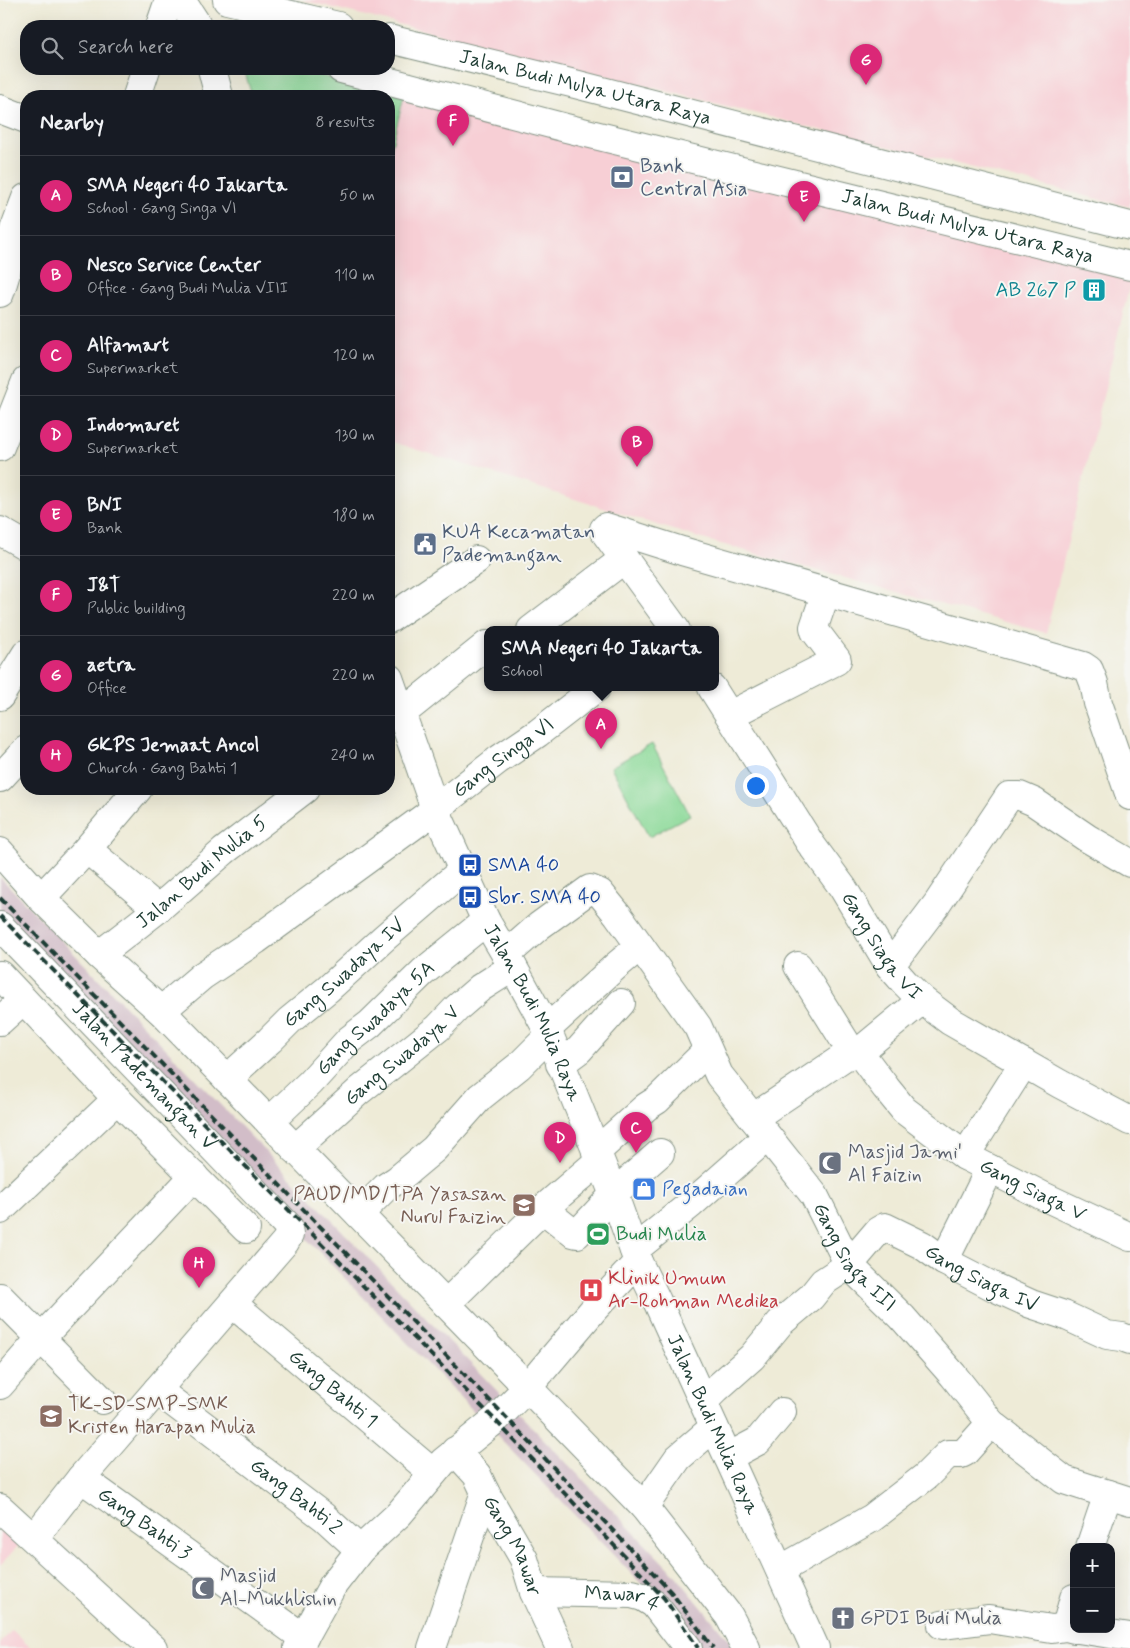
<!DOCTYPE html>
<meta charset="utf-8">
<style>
body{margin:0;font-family:Mynerve,sans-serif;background:#20242c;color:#f1f3f6}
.controls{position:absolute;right:15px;bottom:15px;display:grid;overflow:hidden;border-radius:10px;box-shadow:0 5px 20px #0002}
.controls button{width:45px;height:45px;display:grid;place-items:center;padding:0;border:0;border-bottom:1px solid #363941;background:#171b24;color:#f1f3f6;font:25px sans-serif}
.you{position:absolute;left:755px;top:785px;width:18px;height:18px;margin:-12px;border:4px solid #fff;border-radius:50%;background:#1a73e8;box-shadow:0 0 0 8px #1a73e833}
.badge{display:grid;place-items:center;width:32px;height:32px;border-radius:50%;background:#db2777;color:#fff;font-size:16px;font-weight:700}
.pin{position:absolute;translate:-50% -41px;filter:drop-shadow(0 1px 2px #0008)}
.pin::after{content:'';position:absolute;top:26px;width:18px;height:15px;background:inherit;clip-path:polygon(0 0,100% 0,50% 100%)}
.popup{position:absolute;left:484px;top:626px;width:235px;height:65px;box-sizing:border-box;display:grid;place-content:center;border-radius:10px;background:#171b24;filter:drop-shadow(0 1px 4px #0005);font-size:16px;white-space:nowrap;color:#9ea1a6}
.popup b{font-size:19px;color:#f1f3f6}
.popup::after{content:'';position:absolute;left:50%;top:100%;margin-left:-10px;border:10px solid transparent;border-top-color:#171b24}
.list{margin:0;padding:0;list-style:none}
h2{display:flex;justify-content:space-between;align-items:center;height:65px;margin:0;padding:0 20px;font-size:21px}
h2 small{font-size:16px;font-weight:400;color:#9ea1a6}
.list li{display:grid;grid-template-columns:32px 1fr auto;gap:15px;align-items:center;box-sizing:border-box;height:80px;padding:0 20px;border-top:1px solid #363941}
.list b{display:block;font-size:19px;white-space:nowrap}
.list p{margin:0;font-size:16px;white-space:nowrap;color:#9ea1a6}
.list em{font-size:16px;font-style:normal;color:#9ea1a6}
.icon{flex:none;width:28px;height:28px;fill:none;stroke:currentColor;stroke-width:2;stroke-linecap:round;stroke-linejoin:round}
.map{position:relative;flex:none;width:1130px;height:1648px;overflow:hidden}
.search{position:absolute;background:#171b24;box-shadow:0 5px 20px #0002;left:20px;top:20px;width:375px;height:55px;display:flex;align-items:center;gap:12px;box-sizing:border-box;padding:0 18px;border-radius:20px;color:#9ea1a6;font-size:19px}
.panel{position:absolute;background:#171b24;box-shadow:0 5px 20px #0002;left:20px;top:90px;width:375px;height:705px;border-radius:20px}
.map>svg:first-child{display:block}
</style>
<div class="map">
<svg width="1130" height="1648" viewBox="0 0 1130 1648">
<rect width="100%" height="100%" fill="#f6f6f2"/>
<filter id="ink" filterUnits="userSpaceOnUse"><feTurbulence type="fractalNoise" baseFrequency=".02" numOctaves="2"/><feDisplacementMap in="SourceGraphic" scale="10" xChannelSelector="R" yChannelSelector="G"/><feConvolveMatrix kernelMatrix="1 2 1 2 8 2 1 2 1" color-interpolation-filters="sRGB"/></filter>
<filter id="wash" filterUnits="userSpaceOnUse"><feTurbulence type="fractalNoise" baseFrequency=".0096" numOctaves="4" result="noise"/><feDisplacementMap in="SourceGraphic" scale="20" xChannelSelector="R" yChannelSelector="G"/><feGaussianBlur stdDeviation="1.12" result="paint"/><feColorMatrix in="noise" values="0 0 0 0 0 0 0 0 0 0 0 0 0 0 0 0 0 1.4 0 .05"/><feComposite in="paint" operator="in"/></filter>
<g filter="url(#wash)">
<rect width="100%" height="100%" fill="#eeebd7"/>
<path fill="#f7cfd5" d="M302 0H1130V207Z
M404 96 1130 272V284L1046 633 699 538 389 441V157Z
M0 1529 19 1545 0 1565Z
M12 1630 31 1648H0V1644Z"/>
<path fill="#d2bdc8" d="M0 877 677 1577 735 1648H692L656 1599 0 923Z"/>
<path fill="#8bd998" stroke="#558b66" d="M244 69H293L404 96 389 157V96H252Z
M652 744 690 815 649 837 611 767Z"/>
</g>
<g filter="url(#ink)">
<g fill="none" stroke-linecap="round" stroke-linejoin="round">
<g stroke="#869486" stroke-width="30">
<g id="minor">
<path d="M181 0 198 26"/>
<path d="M227 0 338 26"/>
<path d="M160 26 169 0"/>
<path id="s1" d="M389 39 571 83 1130 226"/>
<path d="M212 69 219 96"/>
<path id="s2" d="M341 69 566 128 1130 266"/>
<path d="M137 96 146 69"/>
<path d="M0 109 26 119"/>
<path d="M0 293 6 273 14 230 26 198"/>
<path d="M0 447 26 381"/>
<path d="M0 531 26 546"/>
<path d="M389 619 476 560"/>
<path d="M531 630 624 559"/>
<path d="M676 630 604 531V529L606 527 682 551 1083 666 1089 670 1094 683 1098 703 1130 796"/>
<path id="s3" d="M389 678 435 809 486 921 513 967 547 1029 614 1195 638 1262 657 1301 815 1648"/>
<path id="s4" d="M712 688 810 843 843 888 890 966 905 983 922 1000 950 1021 1060 1084 1130 1121"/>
<path d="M0 696 26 654"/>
<path d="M401 714 487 645"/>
<path d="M730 715 836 661 837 660 815 631 814 627 826 592"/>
<path d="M0 778 26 750"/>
<path d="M87 849 158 909"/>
<path d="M0 852 41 898 99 955 161 1011 644 1507 729 1616 746 1648"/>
<path d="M41 898 87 849 138 789"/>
<path id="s5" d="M0 926 288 1226 289 1235 285 1242 81 1478 34 1538"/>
<path id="s6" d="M99 955 158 909 224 851 305 789"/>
<path id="s7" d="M506 955 539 926 590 889 600 893 618 915 698 1027 719 1075 814 1195 849 1265 902 1317 953 1375 991 1423 1064 1480 1130 1501"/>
<path d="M798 966 853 1054"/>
<path d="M890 966 937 904 1009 796H1020L1034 802 1087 838 1130 863"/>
<path d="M0 975 117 1099 246 1229"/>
<path id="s8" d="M161 1011 202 976 256 940 425 817 498 760 538 733 596 688"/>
<path d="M0 1021 23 1000"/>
<path d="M547 1029 616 966 640 946"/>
<path id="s9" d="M859 1052 886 1088 904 1110 965 1156 1043 1196 1130 1237"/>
<path d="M560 1064 579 1050 621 1003"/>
<path id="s10" d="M227 1079 270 1040 290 1020 328 989 384 938 463 870"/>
<path d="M753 1118 844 1057 859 1052 922 1000"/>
<path id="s11" d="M269 1122 310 1083 349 1040 370 1024 423 972 486 921"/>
<path id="s12" d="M295 1149 359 1091 438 1028 458 1007 480 988 513 967"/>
<path d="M596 1152 646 1107 657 1100 707 1051"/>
<path d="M965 1156 1024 1063"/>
<path d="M543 1209 573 1233 577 1234 621 1187 660 1153"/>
<path d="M0 1210 117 1099"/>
<path d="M359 1214 386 1187 397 1180 434 1149 480 1097 519 1066 549 1036"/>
<path d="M634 1250 691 1204 767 1137"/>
<path d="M944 1261 990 1169"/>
<path d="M0 1297 102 1400"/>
<path id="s13" d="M233 1304 433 1473"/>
<path d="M446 1304 543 1209 599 1161"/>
<path d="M0 1385 41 1338 194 1176"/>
<path id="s14" d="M157 1390 324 1517 360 1550"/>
<path id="s15" d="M703 1402 716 1389 752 1357 780 1323 811 1297 823 1282 849 1265 878 1231 885 1227 922 1245 944 1261 996 1288 1031 1304 1064 1315 1107 1335 1122 1337 1130 1340"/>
<path id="s16" d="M455 1451 477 1475 485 1492 524 1559 534 1592 560 1648"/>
<path d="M728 1457 758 1441 782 1412"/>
<path id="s17" d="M81 1478 304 1638"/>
<path d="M644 1507 678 1458 714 1427"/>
<path d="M0 1508 153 1648"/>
<path d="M1090 1547 1108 1494"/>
<path d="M780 1570 872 1518 926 1476 948 1454H961L965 1452 991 1423"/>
<path id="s18" d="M534 1592 632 1594 643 1597 654 1604 688 1648"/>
<path d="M942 1625 989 1619 1052 1629 1066 1627 1074 1629"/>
<path d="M1066 1627 1074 1598"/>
<path d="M1078 1629 1130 1637"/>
<path d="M298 1648 333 1585 360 1550 399 1514 443 1462 495 1420 528 1387 594 1309 638 1262"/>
<path d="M432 1648 485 1492"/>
</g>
</g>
<use href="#minor" stroke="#fff" stroke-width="28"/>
<path stroke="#1f3d34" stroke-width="4" stroke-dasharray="8 4" stroke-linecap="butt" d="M0 898 502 1413 671 1592 713 1648
M0 916 495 1420 664 1598 698 1648"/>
</g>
</g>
<defs>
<g id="bank-square" transform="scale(1.25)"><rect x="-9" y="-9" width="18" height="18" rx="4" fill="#5c6f8a" stroke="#f6f6f2"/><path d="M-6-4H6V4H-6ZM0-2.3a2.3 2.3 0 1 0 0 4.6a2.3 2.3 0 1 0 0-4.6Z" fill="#fff"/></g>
<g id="building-square" transform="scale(1.25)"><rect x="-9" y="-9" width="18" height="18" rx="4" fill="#0f9aa8" stroke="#f6f6f2"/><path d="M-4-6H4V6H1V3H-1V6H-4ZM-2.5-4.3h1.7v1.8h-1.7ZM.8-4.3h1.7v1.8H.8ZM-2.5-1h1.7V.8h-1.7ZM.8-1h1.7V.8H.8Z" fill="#fff"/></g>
<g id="civic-square" transform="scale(1.25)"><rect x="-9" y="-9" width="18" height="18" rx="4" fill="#5c6f8a" stroke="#f6f6f2"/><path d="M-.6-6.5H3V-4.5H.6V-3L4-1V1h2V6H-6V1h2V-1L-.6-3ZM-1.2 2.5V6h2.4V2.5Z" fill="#fff"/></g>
<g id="bus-square" transform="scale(1.25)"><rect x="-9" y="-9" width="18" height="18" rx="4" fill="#1a4fb4" stroke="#f6f6f2"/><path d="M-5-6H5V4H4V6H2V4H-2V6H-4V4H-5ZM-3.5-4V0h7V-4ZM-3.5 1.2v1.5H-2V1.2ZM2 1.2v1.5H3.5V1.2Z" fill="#fff"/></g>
<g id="mosque-square" transform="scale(1.25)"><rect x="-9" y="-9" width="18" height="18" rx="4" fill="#6b7280" stroke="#f6f6f2"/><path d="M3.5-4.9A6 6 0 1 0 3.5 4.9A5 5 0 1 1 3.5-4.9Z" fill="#fff"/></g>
<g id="shop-square" transform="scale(1.25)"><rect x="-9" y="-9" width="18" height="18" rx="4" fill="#3f7fe0" stroke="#f6f6f2"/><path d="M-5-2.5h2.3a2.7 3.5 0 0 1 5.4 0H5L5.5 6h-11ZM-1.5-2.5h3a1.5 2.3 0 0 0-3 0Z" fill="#fff"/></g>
<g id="school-square" transform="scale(1.25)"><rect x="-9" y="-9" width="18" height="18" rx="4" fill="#8d6e63" stroke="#f6f6f2"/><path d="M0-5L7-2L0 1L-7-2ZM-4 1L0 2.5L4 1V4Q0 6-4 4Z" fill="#fff"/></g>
<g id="stadium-square" transform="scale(1.25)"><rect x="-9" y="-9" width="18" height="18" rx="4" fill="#2e9e5b" stroke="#f6f6f2"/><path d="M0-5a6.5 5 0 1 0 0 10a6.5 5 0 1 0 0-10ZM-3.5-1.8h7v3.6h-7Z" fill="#fff"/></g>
<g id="hospital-square" transform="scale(1.25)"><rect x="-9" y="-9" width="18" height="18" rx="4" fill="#e0444e" stroke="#f6f6f2"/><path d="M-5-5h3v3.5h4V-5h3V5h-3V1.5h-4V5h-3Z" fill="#fff"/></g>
<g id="church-square" transform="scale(1.25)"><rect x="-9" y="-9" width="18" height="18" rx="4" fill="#6b7280" stroke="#f6f6f2"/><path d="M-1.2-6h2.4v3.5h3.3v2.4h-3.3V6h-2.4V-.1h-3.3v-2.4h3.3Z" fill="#fff"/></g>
</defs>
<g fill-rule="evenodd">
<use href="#bank-square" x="622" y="177"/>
<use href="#building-square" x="1094" y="290"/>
<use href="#civic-square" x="425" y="544"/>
<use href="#bus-square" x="470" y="865"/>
<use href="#bus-square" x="470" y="897"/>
<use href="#mosque-square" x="830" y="1163"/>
<use href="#shop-square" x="644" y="1189"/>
<use href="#school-square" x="524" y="1205"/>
<use href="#stadium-square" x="598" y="1234"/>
<use href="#hospital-square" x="591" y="1290"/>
<use href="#school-square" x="51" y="1416"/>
<use href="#mosque-square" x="203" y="1588"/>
<use href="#church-square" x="843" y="1618"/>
</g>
<g text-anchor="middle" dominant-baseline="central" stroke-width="4" stroke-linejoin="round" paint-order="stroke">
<g font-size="20" fill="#1f3d34" stroke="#f6f6f2">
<text stroke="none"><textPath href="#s1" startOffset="202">Jalan Budi Mulya Utara Raya</textPath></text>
<text stroke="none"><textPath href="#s2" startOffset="646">Jalan Budi Mulya Utara Raya</textPath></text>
<text stroke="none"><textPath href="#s8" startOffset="426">Gang Singa VI</textPath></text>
<text stroke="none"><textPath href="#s6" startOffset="132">Jalan Budi Mulia 5</textPath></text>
<text stroke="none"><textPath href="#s4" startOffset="309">Gang Siaga VI</textPath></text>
<text stroke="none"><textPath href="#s10" startOffset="158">Gang Swadaya IV</textPath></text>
<text stroke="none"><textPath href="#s3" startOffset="365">Jalan Budi Mulia Raya</textPath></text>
<text stroke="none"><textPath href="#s11" startOffset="149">Gang Swadaya 5A</textPath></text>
<text stroke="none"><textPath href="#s12" startOffset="142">Gang Swadaya V</textPath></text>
<text stroke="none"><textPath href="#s5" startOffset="208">Jalan Pademangan V</textPath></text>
<text stroke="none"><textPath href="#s9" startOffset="226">Gang Siaga V</textPath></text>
<text stroke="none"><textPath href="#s7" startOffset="564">Gang Siaga III</textPath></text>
<text stroke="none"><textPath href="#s15" startOffset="364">Gang Siaga IV</textPath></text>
<text stroke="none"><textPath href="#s13" startOffset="131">Gang Bahti 1</textPath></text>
<text stroke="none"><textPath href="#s3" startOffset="815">Jalan Budi Mulia Raya</textPath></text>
<text stroke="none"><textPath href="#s14" startOffset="175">Gang Bahti 2</textPath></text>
<text stroke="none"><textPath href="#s17" startOffset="78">Gang Bahti 3</textPath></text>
<text stroke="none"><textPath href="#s16" startOffset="112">Gang Mawar</textPath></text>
<text stroke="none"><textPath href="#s18" startOffset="89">Mawar 4</textPath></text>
</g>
<g font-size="20" fill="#4e5e75" stroke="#f6f6f2" text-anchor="start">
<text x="640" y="166">Bank<tspan x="640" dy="23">Central Asia</tspan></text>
<text x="442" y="532">KUA Kecamatan<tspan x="442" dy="23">Pademangan</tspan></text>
</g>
<g font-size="20" fill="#0d838f" stroke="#f6f6f2" text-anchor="end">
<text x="1076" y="290">AB 267 P</text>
</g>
<g font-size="20" fill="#164399" stroke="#f6f6f2" text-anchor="start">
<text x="488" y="865">SMA 40</text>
<text x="488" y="897">Sbr. SMA 40</text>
</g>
<g font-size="20" fill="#5b616d" stroke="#f6f6f2" text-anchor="start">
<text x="848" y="1152">Masjid Jami'<tspan x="848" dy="23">Al Faizin</tspan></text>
<text x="220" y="1576">Masjid<tspan x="220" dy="23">Al-Mukhlishin</tspan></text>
<text x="860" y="1618">GPDI Budi Mulia</text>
</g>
<g font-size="20" fill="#366cbe" stroke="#f6f6f2" text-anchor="start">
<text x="662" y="1189">Pegadaian</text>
</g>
<g font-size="20" fill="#785e54" stroke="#f6f6f2" text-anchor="end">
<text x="506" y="1194">PAUD/MD/TPA Yasasan<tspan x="506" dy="23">Nurul Faizin</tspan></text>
<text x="68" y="1404" text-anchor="start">TK-SD-SMP-SMK<tspan x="68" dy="23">Kristen Harapan Mulia</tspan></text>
</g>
<g font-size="20" fill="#27864d" stroke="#f6f6f2" text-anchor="start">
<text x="616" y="1234">Budi Mulia</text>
</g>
<g font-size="20" fill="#be3a42" stroke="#f6f6f2" text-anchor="start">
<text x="608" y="1278">Klinik Umum<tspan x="608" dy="23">Ar-Rohman Medika</tspan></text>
</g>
</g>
</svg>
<div class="controls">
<button>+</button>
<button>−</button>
</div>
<div class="you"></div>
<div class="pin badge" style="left:601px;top:749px">A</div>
<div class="popup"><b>SMA Negeri 40 Jakarta</b>School</div>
<div class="pin badge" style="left:637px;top:467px">B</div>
<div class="pin badge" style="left:636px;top:1153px">C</div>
<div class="pin badge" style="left:560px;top:1163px">D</div>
<div class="pin badge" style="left:804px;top:222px">E</div>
<div class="pin badge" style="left:453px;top:146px">F</div>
<div class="pin badge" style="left:866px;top:85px">G</div>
<div class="pin badge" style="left:199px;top:1288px">H</div>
<div class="search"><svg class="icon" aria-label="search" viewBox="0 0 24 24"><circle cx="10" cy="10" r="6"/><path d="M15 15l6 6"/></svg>Search here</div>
<section class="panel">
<h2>Nearby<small>8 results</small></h2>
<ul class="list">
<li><span class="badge">A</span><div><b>SMA Negeri 40 Jakarta</b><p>School · Gang Singa VI</p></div><em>50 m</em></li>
<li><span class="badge">B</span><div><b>Nesco Service Center</b><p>Office · Gang Budi Mulia VIII</p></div><em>110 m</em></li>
<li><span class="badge">C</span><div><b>Alfamart</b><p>Supermarket</p></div><em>120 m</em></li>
<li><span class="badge">D</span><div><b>Indomaret</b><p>Supermarket</p></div><em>130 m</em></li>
<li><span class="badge">E</span><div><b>BNI</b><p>Bank</p></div><em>180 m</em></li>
<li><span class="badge">F</span><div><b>J&amp;T</b><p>Public building</p></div><em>220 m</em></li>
<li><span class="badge">G</span><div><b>aetra</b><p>Office</p></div><em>220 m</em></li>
<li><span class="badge">H</span><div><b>GKPS Jemaat Ancol</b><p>Church · Gang Bahti 1</p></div><em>240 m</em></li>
</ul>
</section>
</div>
